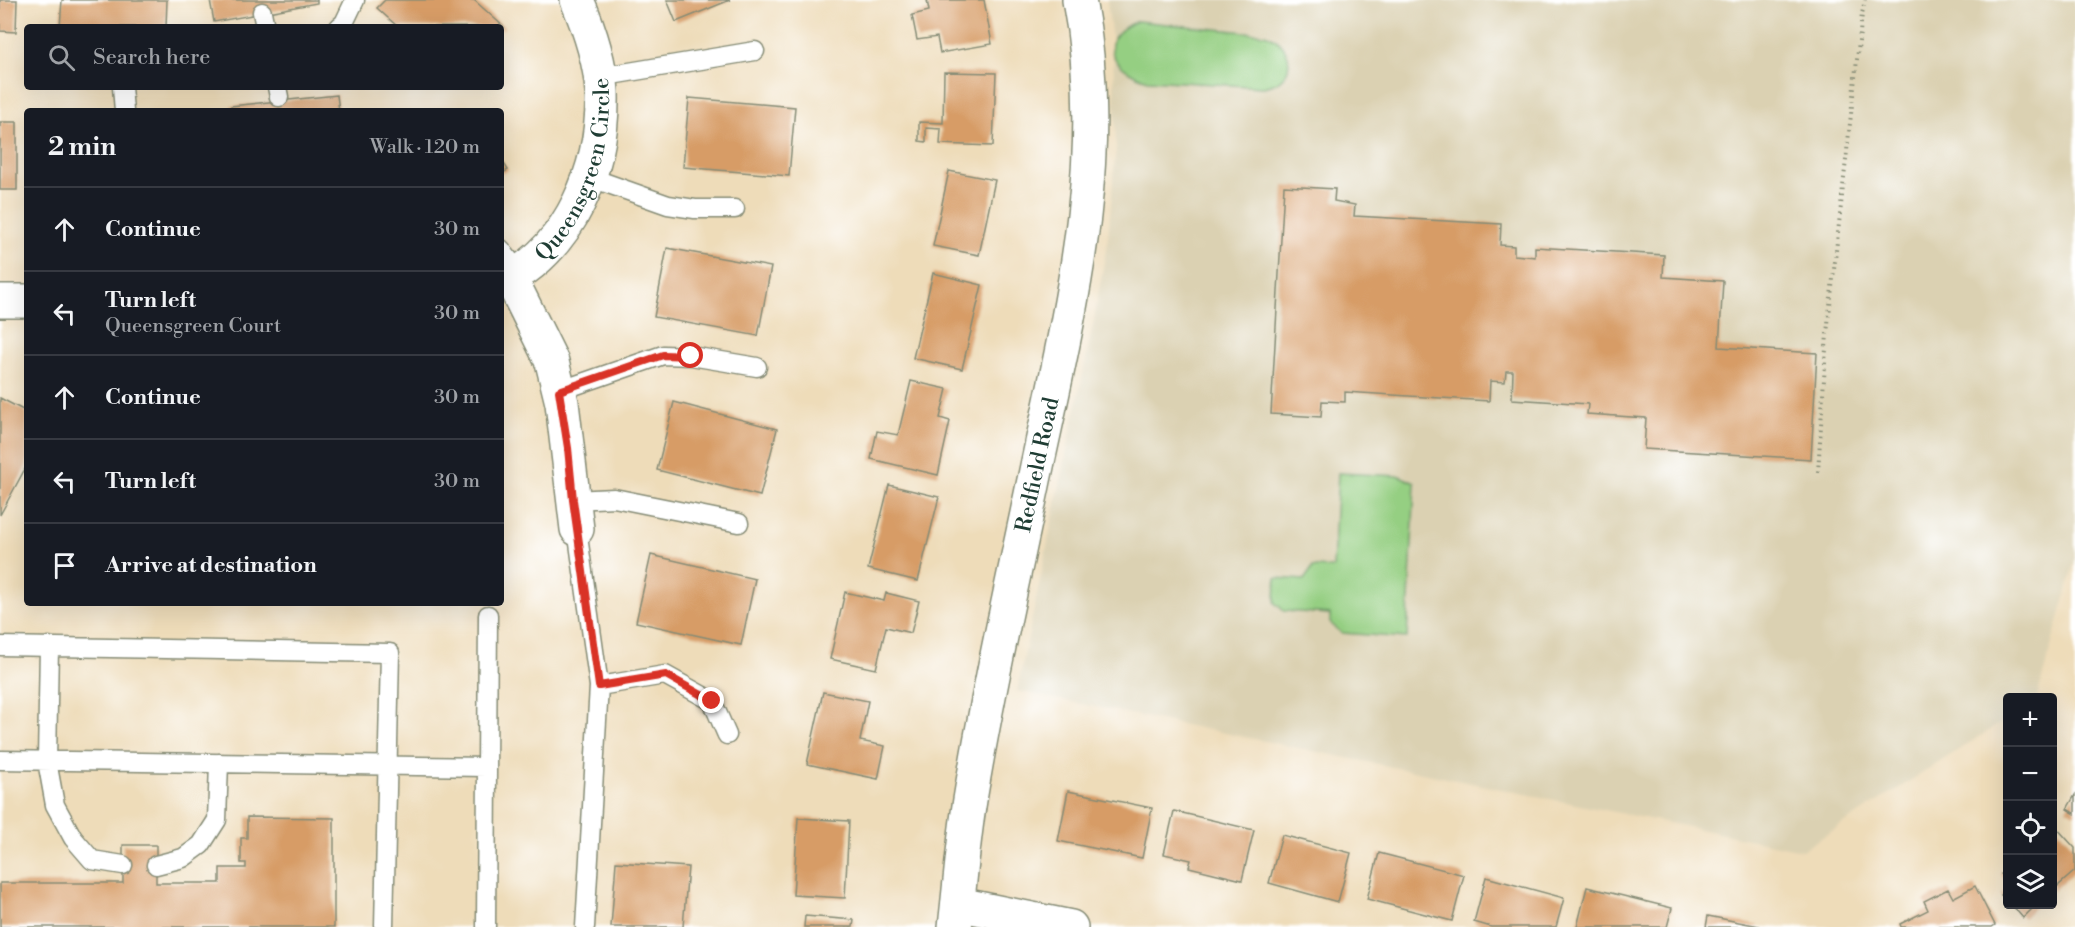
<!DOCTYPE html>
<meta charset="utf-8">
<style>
body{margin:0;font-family:"Libre Bodoni",serif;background:#20242c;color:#f1f3f6}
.controls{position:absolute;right:18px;bottom:18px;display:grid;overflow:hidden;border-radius:6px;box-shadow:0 6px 24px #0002}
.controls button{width:54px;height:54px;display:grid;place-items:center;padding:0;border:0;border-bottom:2px solid #363941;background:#171b24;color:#f1f3f6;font:30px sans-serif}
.stop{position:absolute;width:18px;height:18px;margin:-14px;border:4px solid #d93025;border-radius:50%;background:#fff}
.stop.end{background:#d93025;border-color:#fff;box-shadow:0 2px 6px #0008}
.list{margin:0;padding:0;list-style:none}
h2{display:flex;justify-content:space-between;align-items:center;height:78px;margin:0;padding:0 24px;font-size:26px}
h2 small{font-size:20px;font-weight:400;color:#9ea1a6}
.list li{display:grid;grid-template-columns:39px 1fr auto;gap:18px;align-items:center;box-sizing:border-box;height:84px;padding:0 24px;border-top:2px solid #363941}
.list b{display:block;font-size:22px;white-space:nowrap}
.list p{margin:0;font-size:20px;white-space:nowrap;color:#9ea1a6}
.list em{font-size:20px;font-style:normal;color:#9ea1a6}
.icon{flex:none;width:33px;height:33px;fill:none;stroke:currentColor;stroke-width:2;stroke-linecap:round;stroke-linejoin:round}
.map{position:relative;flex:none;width:2075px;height:927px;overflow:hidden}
.search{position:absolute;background:#171b24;box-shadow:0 6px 24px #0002;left:24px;top:24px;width:480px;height:66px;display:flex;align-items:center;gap:15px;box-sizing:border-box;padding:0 21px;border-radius:6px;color:#9ea1a6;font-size:22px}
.panel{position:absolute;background:#171b24;box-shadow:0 6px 24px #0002;left:24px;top:108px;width:480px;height:498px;border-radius:6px}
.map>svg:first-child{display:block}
</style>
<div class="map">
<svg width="2075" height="927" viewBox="0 0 2075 927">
<rect width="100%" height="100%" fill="#fff"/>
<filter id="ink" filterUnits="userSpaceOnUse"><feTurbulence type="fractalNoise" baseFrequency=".0167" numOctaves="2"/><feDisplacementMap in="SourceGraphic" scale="12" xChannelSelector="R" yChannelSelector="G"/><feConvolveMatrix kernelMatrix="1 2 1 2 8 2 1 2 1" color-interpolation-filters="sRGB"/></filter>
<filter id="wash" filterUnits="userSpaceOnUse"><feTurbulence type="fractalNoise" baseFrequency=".008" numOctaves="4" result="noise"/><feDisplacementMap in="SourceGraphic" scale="24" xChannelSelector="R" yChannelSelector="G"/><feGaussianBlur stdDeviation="1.35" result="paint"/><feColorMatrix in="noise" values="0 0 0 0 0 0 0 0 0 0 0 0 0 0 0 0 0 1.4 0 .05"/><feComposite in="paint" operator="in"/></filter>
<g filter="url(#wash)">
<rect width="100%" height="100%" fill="#eedcb9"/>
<path fill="#dbd1b2" d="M1107 0H2075V561L2037 697 2008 698 2007 719 1802 850 1017 691 1094 320 1108 238 1116 147 1113 49Z"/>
<path fill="#95cf82" stroke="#5a865b" stroke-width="1.5" d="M1137 21 1265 34C1297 46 1297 82 1263 87L1148 80C1111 69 1094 39 1137 21Z
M1338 473 1400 476 1415 483 1407 638 1342 633 1330 623V614L1284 611 1275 603 1276 578 1304 580 1313 567 1333 568Z"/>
<g id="blocks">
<path fill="#d79c66" d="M0 0H17L16 32 0 31Z
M62 0H167L166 27H60Z
M210 0H317V3L214 22Z
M385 0H474L504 27 501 31V27H398L377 8Z
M667 0H730L676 22Z
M927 0H984L992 44 940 53 937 37 917 40 912 15 929 11Z
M944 72 996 73 993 146 940 144 941 129 926 128V142L919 141V122L943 123Z
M337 95 339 111H231V106Z
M689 98 795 107 789 176 683 167Z
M0 122H17V190H0Z
M501 159 508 170 501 174Z
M949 171 995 180 979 255 933 246Z
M1284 186 1335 189 1334 201 1355 205 1354 216 1501 224 1500 245 1514 246V255L1535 257V247L1664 255 1663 277 1723 281 1719 347 1817 353 1811 459 1644 449 1646 418 1587 414 1588 404 1512 399 1513 371H1506L1505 382 1490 381 1489 401 1345 392V402L1322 401 1321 417 1271 414Z
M667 248 771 267 758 336 654 317Z
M933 273 982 285 962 369 913 358Z
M911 381 947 389 940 418 950 421 938 475 871 459 877 431 898 435Z
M0 398 27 412V465L0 515Z
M674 402 777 429 760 496 657 470Z
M889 485 939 497 918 581 868 569Z
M651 555 755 579 741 645 636 622Z
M845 592 884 601 886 593 919 601 911 633 886 627 876 669 830 659Z
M823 692 868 701 860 741 885 746 878 779 807 764Z
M1068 791 1152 808 1142 858 1058 841Z
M2075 795V814L2067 809Z
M1174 811 1254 830 1242 880 1189 867 1191 860 1164 854Z
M247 817 334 818V927H0V883H123V845H156V883H220V868H246V863H241V838H247Z
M798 818 849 821 845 898 793 895Z
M2055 826 2075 848V871L2052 891V828Z
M1282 835 1351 853 1338 902 1269 883Z
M1379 853 1464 875 1452 921 1367 899Z
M616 862 688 867 683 927H611Z
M2008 868V881L2001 874Z
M1486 877 1564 898 1556 927H1491L1474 922Z
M1975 886 1995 925 1992 927H1901L1900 924 1928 910 1924 901 1948 889 1953 898Z
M1587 887 1672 908 1667 927H1577Z
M2008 889V901L2001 895Z
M2011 904H2037L2023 918Z
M805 916 854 920 853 927H804Z
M1708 916 1759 926 1758 927H1706Z"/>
</g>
</g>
<g filter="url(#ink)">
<use href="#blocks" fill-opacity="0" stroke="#868c76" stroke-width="1.5"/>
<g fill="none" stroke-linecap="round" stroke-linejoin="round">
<g stroke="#868c76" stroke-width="21">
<path id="service" d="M262 12 265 27
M339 27 344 23 355 0
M599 77 755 51
M122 87 124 111
M277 87 279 97
M589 177 668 205 695 209H735
M501 249 519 273
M559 391 663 355 691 356 757 367
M573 500 614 498 739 523
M577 529 599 686 585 927
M0 646 390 653 384 927
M49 646 47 761 55 805 73 838 92 860 123 865
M599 686 665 675 712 701 727 735
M0 760 486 767
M156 865 183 858 201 845 217 820 219 763
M486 927 488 615"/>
</g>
<g stroke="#868c76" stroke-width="36">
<g id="minor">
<path d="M511 279 552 362 562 403 577 529"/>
<path id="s1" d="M501 283C571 249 604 167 602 92 600 61 589 28 577 0"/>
<path d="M0 301H27"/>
<path d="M958 904 1071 927"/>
<path id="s2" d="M955 927C960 885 963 842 970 800 987 695 1011 590 1033 485 1066 327 1111 162 1079 0"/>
</g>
</g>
<path stroke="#868c76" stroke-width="4" stroke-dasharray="1.5 4.5" stroke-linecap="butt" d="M1818 472 1827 333 1862 14 1865 0"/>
<use href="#service" stroke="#fff" stroke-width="18"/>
<use href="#minor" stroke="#fff" stroke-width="33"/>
</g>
</g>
<g fill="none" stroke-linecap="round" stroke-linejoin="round" filter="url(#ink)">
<path stroke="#d93025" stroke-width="8" d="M691 356 663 355 559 391 568 448 573 500 599 686 666 675 712 701"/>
</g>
<g text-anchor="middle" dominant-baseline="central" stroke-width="6" stroke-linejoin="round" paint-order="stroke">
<g font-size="22" fill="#1f3d34" stroke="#fff">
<text stroke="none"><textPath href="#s1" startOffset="144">Queensgreen Circle</textPath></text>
<text stroke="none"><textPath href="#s2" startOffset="470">Redfield Road</textPath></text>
</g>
</g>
</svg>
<div class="controls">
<button>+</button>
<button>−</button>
<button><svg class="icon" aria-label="locate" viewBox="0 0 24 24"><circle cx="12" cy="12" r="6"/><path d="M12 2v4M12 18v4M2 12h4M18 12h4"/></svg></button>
<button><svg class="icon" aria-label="layers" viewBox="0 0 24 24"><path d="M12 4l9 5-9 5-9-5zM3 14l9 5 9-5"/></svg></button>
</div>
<div class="stop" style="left:691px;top:356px"></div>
<div class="stop end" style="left:712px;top:701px"></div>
<div class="search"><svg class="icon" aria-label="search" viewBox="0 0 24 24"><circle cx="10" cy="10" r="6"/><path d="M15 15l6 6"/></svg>Search here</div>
<section class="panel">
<h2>2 min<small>Walk · 120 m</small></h2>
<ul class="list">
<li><svg class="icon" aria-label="ahead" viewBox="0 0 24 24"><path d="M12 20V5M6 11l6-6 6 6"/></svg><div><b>Continue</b></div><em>30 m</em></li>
<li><svg class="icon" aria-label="left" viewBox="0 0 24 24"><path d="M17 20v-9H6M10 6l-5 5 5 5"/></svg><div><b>Turn left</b><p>Queensgreen Court</p></div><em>30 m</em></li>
<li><svg class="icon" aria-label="ahead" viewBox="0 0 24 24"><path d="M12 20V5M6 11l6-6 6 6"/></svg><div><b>Continue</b></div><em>30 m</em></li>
<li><svg class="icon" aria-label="left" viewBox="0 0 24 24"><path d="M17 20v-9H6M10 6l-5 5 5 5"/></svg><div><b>Turn left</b></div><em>30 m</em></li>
<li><svg class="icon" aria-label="arrive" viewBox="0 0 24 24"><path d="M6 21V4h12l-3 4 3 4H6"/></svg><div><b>Arrive at destination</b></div></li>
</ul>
</section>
</div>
